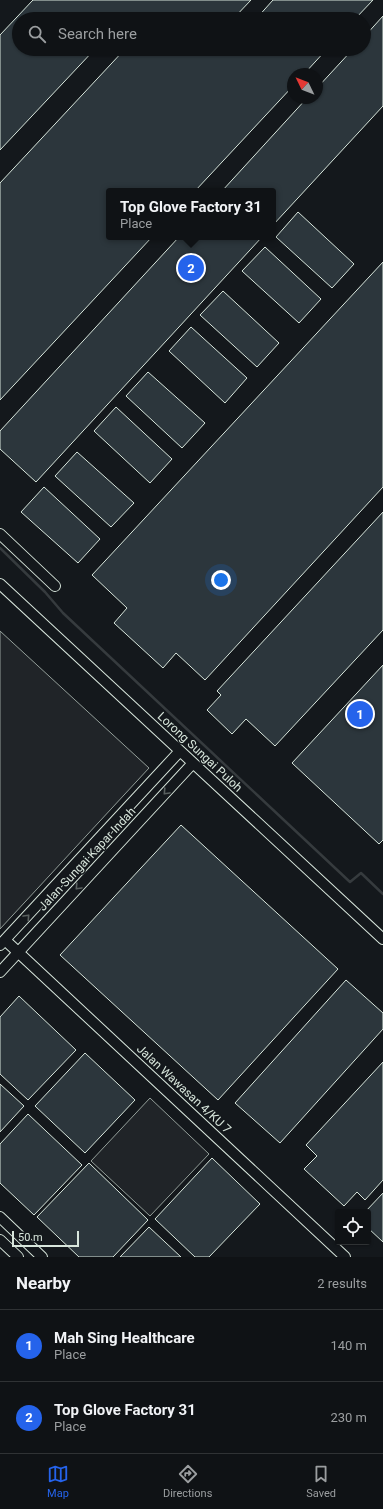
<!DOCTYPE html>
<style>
body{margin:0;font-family:Roboto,sans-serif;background:#181b1e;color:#f1f3f6}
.controls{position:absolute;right:12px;bottom:12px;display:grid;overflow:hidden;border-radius:4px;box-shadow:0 1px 3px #0004}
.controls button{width:36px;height:36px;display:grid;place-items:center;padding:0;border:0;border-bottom:1px solid #2f3234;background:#0f1215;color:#f1f3f6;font:20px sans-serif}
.compass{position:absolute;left:287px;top:68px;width:36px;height:36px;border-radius:50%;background:#0f1215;box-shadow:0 1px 3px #0004;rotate:313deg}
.scale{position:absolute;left:12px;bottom:10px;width:67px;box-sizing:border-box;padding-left:4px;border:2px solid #d8e6dc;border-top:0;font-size:11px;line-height:14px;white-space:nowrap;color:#d8e6dc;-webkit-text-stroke:3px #14181c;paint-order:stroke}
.you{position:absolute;left:221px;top:580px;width:14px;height:14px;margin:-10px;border:3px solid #fff;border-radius:50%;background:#1a73e8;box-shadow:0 0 0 6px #1a73e833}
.badge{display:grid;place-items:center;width:26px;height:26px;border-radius:50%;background:#2563eb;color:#fff;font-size:13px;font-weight:700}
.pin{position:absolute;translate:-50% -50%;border:2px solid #fff;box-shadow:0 1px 4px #0006}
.popup{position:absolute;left:106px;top:188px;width:170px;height:52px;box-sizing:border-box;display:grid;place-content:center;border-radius:4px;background:#0f1215;filter:drop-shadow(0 1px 3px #0005);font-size:13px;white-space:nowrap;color:#9b9ea0}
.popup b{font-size:15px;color:#f1f3f6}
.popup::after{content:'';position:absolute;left:50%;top:100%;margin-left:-8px;border:8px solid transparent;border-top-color:#0f1215}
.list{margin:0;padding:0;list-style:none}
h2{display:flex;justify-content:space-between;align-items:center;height:52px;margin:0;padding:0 16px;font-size:17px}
h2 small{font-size:13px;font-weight:400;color:#9b9ea0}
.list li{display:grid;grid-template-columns:26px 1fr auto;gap:12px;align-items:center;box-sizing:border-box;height:72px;padding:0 16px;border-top:1px solid #2f3234}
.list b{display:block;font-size:15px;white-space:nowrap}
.list p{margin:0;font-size:13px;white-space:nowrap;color:#9b9ea0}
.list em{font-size:13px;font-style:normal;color:#9b9ea0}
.icon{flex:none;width:22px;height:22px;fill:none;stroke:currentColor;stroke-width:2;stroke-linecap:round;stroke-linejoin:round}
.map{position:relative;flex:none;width:383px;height:1257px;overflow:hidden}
.search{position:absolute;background:#0f1215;box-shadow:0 1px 3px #0004;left:12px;right:12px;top:12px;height:44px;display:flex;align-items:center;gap:10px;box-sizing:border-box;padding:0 14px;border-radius:22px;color:#9b9ea0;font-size:15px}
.sheet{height:196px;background:#0f1215}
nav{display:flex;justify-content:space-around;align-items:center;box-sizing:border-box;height:56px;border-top:1px solid #2f3234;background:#0f1215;font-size:11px;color:#9b9ea0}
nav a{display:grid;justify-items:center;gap:2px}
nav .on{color:#2563eb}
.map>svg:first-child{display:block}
</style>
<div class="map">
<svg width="383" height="1257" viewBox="0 0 383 1257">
<rect width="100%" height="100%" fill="#14181c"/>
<path fill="#202428" stroke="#939e99" d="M0 631 149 768 0 929Z
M150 1098 209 1154 150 1216 91 1161Z"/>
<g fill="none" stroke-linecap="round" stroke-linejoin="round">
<path stroke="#363b3e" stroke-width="2.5" d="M0 548 45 592 63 613 350 882 361 873 383 894"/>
</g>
<path fill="#2c363c" stroke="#d8e6dc" d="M33 0H251L233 19H19V49H95L0 150V35Z
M273 0H373L355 19H256Z
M383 16V106L273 225V191H222L307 98H317V88L353 49H364V37Z
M125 49H327L304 74H293V86L195 191H109V237H152L0 400V183Z
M298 212 354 264 332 288 276 237Z
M179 237H262L36 482 0 449V431Z
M265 247 321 299 299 323 242 271Z
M383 262V487L205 680 176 653 163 668 114 623 127 608 92 575Z
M223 291 279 343 257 367 200 315Z
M191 327 247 378 225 403 169 351Z
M148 372 205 423 182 448 126 396Z
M116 407 172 459 150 483 94 431Z
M77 452 134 503 111 527 55 476Z
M44 487 100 539 78 563 21 512Z
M383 512V630L275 746 246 719 232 734 207 710 221 695 217 691Z
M383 665V840L379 844 292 763Z
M181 825 338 969 218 1100 60 955Z
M346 980 383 1013V1029L280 1143 235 1103Z
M19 996 76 1050 28 1100 0 1074V1017Z
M85 1053 135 1100 85 1153 35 1106Z
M383 1062V1180L365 1200 357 1192 344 1206 304 1169 317 1156 306 1145Z
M0 1084 24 1106 0 1132Z
M28 1114 82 1165 34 1215 0 1183V1144Z
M212 1158 260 1204 209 1257H195L155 1219Z
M89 1163 148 1220 113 1257H79L37 1217Z
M383 1193V1242L368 1228V1212H365Z
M149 1227 181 1257H120Z"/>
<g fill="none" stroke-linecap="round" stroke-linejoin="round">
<g stroke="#d8e6dc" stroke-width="12">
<path id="minor" d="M0 534 55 586
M0 584 383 939
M5 940 345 1257
M0 945 180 751
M0 972 193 763
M0 1217 42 1257
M0 1240 18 1257"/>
</g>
<use href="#minor" stroke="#14181c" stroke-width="10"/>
</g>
<defs><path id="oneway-chevron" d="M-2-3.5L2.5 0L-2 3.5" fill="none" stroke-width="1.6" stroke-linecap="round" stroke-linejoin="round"/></defs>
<g stroke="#59605f">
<use href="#oneway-chevron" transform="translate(166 792) rotate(133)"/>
<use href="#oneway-chevron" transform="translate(78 887) rotate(133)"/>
<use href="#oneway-chevron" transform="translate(27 917) rotate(-47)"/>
</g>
<g text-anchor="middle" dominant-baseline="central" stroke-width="3" stroke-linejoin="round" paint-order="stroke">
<g font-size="12" fill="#d8e6dc" stroke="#14181c">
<text transform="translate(200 752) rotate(43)">Lorong Sungai Puloh</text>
<text transform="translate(87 859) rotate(-47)">Jalan Sungai Kapar Indah</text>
<text transform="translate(184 1089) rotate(43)">Jalan Wawasan 4/KU 7</text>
</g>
</g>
</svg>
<div class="controls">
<button><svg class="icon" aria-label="locate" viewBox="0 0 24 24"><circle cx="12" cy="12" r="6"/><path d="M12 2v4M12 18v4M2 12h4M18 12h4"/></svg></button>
</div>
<svg class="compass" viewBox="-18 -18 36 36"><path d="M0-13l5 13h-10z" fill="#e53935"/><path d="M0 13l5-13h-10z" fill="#9b9ea0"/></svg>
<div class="scale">50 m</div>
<div class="you"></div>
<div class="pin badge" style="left:360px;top:714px">1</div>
<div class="pin badge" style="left:191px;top:268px">2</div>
<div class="popup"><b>Top Glove Factory 31</b>Place</div>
<div class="search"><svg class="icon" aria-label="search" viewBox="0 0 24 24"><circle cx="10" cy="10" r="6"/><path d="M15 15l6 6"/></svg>Search here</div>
</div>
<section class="sheet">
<h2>Nearby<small>2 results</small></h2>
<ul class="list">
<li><span class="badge">1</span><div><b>Mah Sing Healthcare</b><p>Place</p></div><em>140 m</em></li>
<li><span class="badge">2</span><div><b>Top Glove Factory 31</b><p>Place</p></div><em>230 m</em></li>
</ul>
</section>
<nav>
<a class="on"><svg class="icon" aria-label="map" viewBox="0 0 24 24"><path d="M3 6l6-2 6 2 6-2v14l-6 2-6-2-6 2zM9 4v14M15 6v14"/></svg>Map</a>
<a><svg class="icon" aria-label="directions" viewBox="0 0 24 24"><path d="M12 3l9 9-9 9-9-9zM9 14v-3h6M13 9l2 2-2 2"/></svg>Directions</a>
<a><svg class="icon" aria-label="saved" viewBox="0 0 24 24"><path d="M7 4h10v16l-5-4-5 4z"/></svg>Saved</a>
</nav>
